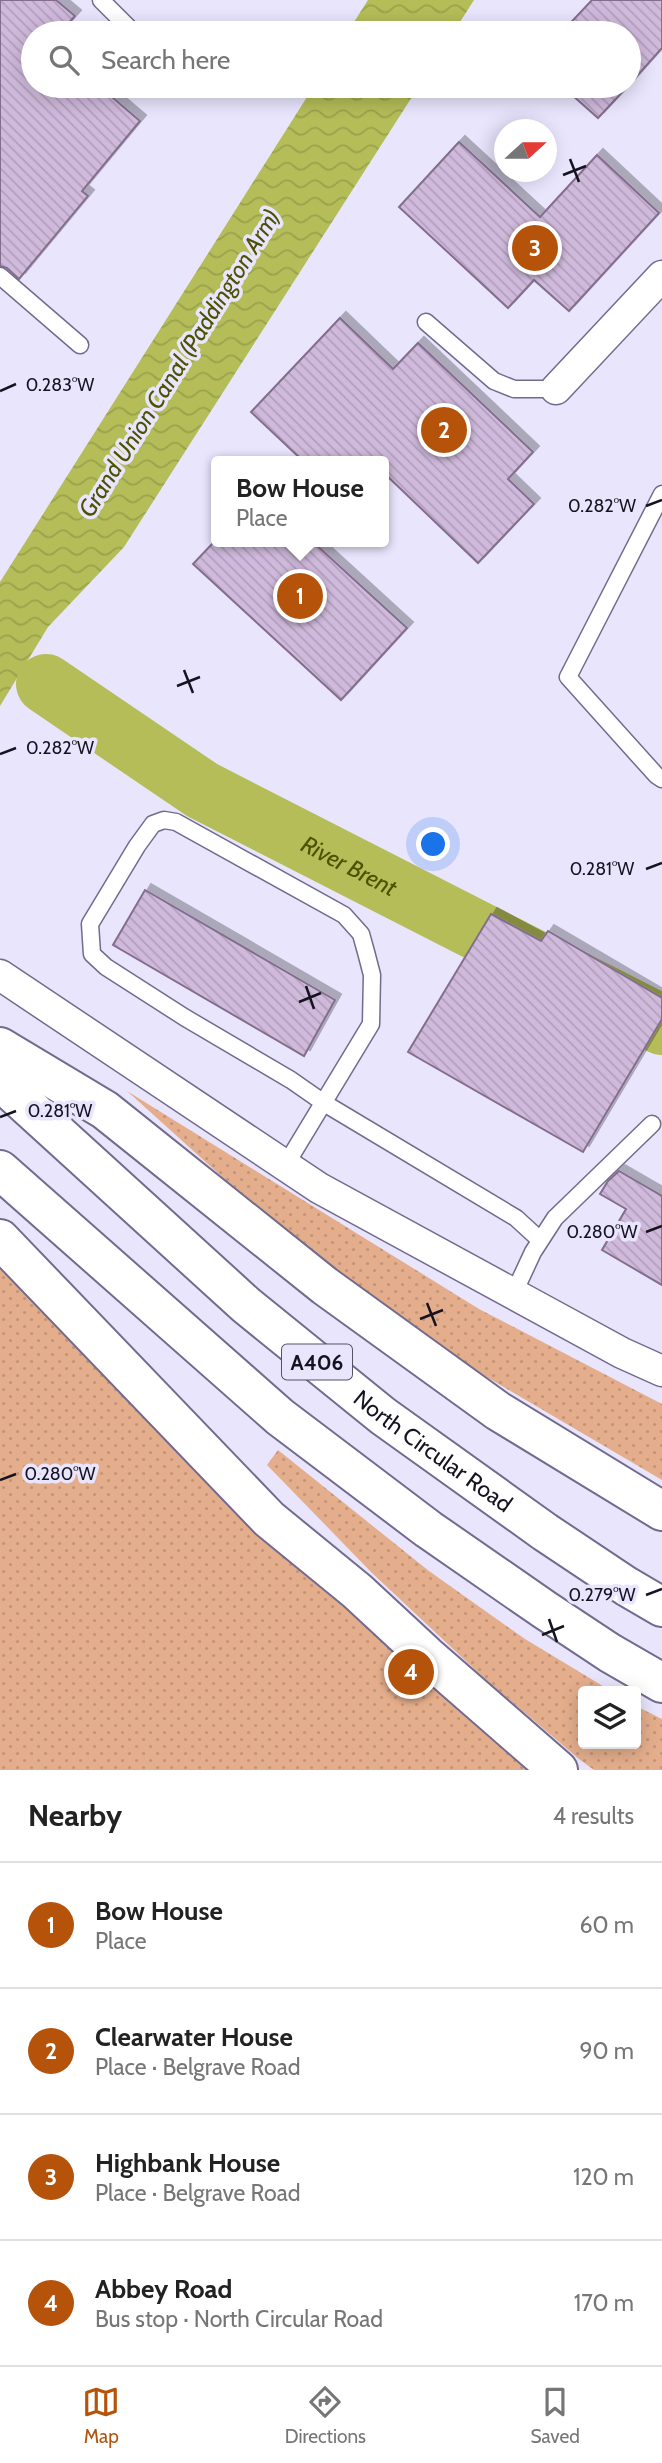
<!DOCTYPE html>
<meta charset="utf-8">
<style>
body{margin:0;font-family:Cabin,sans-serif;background:#f2f2f2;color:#222}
.controls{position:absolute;right:21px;bottom:21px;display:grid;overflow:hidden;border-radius:7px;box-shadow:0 4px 18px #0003}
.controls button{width:63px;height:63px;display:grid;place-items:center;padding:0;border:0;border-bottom:2px solid #e0e0e0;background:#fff;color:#222;font:35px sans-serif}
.compass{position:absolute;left:494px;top:119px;width:63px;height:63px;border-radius:50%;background:#fff;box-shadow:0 4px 18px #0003;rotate:69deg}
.you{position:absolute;left:434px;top:845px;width:24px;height:24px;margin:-18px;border:5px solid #fff;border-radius:50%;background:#1a73e8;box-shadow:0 0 0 10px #1a73e833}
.badge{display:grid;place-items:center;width:46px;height:46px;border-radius:50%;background:#b45309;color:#fff;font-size:23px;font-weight:700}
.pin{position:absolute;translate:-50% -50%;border:4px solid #fff;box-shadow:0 2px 7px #0006}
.popup{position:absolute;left:211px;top:456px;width:178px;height:91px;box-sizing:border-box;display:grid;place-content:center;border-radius:7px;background:#fff;filter:drop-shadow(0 2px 5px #0005);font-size:23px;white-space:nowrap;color:#767676}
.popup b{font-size:26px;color:#222}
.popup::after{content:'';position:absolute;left:50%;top:100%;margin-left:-14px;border:14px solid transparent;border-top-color:#fff}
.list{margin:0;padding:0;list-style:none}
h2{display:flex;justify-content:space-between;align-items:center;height:91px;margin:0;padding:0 28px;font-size:30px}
h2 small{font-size:23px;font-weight:400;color:#767676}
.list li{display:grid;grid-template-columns:46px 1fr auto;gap:21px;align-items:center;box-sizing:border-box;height:126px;padding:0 28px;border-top:2px solid #e0e0e0}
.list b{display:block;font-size:26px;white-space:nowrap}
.list p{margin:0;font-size:23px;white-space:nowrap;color:#767676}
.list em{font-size:23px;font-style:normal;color:#767676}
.icon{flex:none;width:38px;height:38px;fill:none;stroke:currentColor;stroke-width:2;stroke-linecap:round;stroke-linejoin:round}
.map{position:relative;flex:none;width:662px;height:1770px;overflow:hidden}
.search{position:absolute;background:#fff;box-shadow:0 4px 18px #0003;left:21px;right:21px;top:21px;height:77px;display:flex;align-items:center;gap:18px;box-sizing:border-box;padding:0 24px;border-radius:38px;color:#767676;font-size:26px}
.sheet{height:595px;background:#fff}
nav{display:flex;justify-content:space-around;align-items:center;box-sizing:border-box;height:98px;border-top:2px solid #e0e0e0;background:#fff;font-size:19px;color:#767676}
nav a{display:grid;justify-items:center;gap:4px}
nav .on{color:#b45309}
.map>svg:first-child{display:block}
</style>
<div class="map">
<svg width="662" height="1770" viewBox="0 0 662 1770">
<defs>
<pattern id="grass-dots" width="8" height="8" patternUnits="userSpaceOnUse" patternTransform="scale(1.75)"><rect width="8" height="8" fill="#e4ae8c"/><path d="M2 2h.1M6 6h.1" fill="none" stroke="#c39578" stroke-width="1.8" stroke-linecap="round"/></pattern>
<pattern id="water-waves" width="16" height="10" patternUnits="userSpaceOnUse" patternTransform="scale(1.75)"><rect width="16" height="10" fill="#b4bd58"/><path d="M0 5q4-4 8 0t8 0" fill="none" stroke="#9aa24c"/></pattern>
<pattern id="building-back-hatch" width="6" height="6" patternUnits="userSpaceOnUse" patternTransform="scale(1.75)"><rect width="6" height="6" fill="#d0badc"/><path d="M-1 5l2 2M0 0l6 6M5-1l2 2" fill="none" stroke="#b29fbc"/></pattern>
<filter id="shadow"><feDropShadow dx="6" dy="-6" stdDeviation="0" flood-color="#0004"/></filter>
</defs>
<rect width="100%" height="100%" fill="#e9e5fd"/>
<path fill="url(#grass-dots)" d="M127 1091 479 1309 662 1404V1480L446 1353 282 1231Z
M0 1239 554 1770H0Z
M278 1450 429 1571 525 1639 611 1691H583V1744H636V1706L662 1719V1770H594L579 1759 484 1678 372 1573 267 1465Z"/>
<path fill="url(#water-waves)" d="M368 0H474L453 33H347Z
M314 86H419L124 547 48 627 0 706V582Z"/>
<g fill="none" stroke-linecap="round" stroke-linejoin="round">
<path stroke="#b4bd58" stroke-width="60" id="s1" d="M46 684 202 790 662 1025"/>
</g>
<path fill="url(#building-back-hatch)" stroke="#836e8e" stroke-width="2" filter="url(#shadow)" d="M0 0H56L75 16 60 33H33V86H99L140 121 82 191 88 196 19 279 7 268 0 266Z
M592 0H662V48L629 85V33H561Z
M562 86H628L598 118Z
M459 142 540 217 597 155 659 213 569 311 534 280 508 308 399 207Z
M340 318 393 369 418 343 533 452 508 479 534 504 478 563 384 473V461H303L251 412Z
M214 542H313L407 628 341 700 193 564Z
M145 890 335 1000 304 1056 113 945Z
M491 914 541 941 548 931 662 998V1019L583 1152 408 1052Z
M619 1171 662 1196V1285L602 1250 626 1209 600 1194 608 1181Z"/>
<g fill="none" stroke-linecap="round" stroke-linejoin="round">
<g stroke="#726b8e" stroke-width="19">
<path id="lane" d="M101 0 134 33
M0 276 80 345
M426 322 494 381 514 389H556
M662 494 568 677 656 775 662 779
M285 1166 371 1024 372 975 366 952 361 934 344 915 176 822 164 820 153 824 137 846 90 924 92 954 106 967 184 1017 291 1080 324 1103 516 1218 540 1240
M513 1295 533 1252 555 1218 652 1124"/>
</g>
<g stroke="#726b8e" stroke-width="33">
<path id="street" d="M556 389 662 276
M0 975 319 1188 622 1353 662 1371"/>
</g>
<g stroke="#726b8e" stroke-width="42">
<g id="highway">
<path d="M0 1047 105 1110 325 1286 498 1411 662 1511"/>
<path id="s2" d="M0 1081 246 1305 383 1416 545 1532 626 1586 662 1607"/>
<path d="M0 1170 280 1417 428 1529 545 1610 610 1653 662 1683"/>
<path d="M0 1239 269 1519 357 1591 426 1655 558 1770"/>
</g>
</g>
<use href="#lane" stroke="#fff" stroke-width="16"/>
<use href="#street" stroke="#fff" stroke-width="30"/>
<use href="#highway" stroke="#fff" stroke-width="38"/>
</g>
<path fill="none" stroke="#161321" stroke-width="2.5" d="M570 159 579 182M563 175 586 166M0 391 16 384M646 506 662 500M184 670 193 693M177 686 200 677M0 754 16 748M646 869 662 863M306 986 314 1009M299 1002 321 993M0 1117 16 1111M646 1232 662 1226M427 1303 436 1326M420 1319 443 1310M0 1480 16 1474M646 1595 662 1589M549 1619 557 1642M542 1635 564 1626"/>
<g text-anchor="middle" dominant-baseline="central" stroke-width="7" stroke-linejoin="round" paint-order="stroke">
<rect fill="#e9e5fd" stroke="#555263" stroke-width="2" x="282" y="1344.5" width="70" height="35" rx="5"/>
<g font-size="21" font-weight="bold" fill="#161321">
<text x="317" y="1362">A406</text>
</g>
<g font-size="23" fill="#161321" stroke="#e9e5fd">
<text stroke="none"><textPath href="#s2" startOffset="570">North Circular Road</textPath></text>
</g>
<g font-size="24" font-style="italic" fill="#4d5202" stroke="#e9e5fd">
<text transform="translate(179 363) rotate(-58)">Grand Union Canal (Paddington Arm)</text>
<text stroke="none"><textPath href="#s1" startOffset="354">River Brent</textPath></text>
</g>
</g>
<g font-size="18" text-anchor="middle" fill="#161321" stroke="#e9e5fd" stroke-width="7" stroke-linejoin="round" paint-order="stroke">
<text x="60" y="391">0.283°W</text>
<text x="602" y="512">0.282°W</text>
<text x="60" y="754">0.282°W</text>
<text x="602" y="875">0.281°W</text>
<text x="60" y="1117">0.281°W</text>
<text x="602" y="1238">0.280°W</text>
<text x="60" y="1480">0.280°W</text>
<text x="602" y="1601">0.279°W</text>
</g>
</svg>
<div class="controls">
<button><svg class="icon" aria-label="layers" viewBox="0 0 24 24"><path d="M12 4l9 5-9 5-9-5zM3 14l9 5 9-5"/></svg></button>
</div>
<svg class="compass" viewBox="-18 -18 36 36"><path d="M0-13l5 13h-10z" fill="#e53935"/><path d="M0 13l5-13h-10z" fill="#767676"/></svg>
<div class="you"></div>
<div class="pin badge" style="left:300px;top:596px">1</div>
<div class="popup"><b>Bow House</b>Place</div>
<div class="pin badge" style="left:444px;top:430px">2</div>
<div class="pin badge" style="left:535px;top:248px">3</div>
<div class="pin badge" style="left:411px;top:1672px">4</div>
<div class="search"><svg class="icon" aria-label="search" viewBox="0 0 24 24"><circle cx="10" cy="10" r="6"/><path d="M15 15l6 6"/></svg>Search here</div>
</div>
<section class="sheet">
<h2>Nearby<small>4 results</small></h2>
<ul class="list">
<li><span class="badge">1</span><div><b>Bow House</b><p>Place</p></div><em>60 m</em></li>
<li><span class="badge">2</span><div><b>Clearwater House</b><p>Place · Belgrave Road</p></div><em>90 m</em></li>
<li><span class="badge">3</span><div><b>Highbank House</b><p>Place · Belgrave Road</p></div><em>120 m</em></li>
<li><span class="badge">4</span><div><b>Abbey Road</b><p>Bus stop · North Circular Road</p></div><em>170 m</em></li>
</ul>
</section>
<nav>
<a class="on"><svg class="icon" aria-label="map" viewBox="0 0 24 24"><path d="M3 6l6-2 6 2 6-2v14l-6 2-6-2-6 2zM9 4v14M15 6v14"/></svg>Map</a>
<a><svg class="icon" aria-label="directions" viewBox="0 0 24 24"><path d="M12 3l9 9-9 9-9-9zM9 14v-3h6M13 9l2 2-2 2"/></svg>Directions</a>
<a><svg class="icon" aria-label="saved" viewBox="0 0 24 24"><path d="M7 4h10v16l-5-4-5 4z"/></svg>Saved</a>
</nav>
